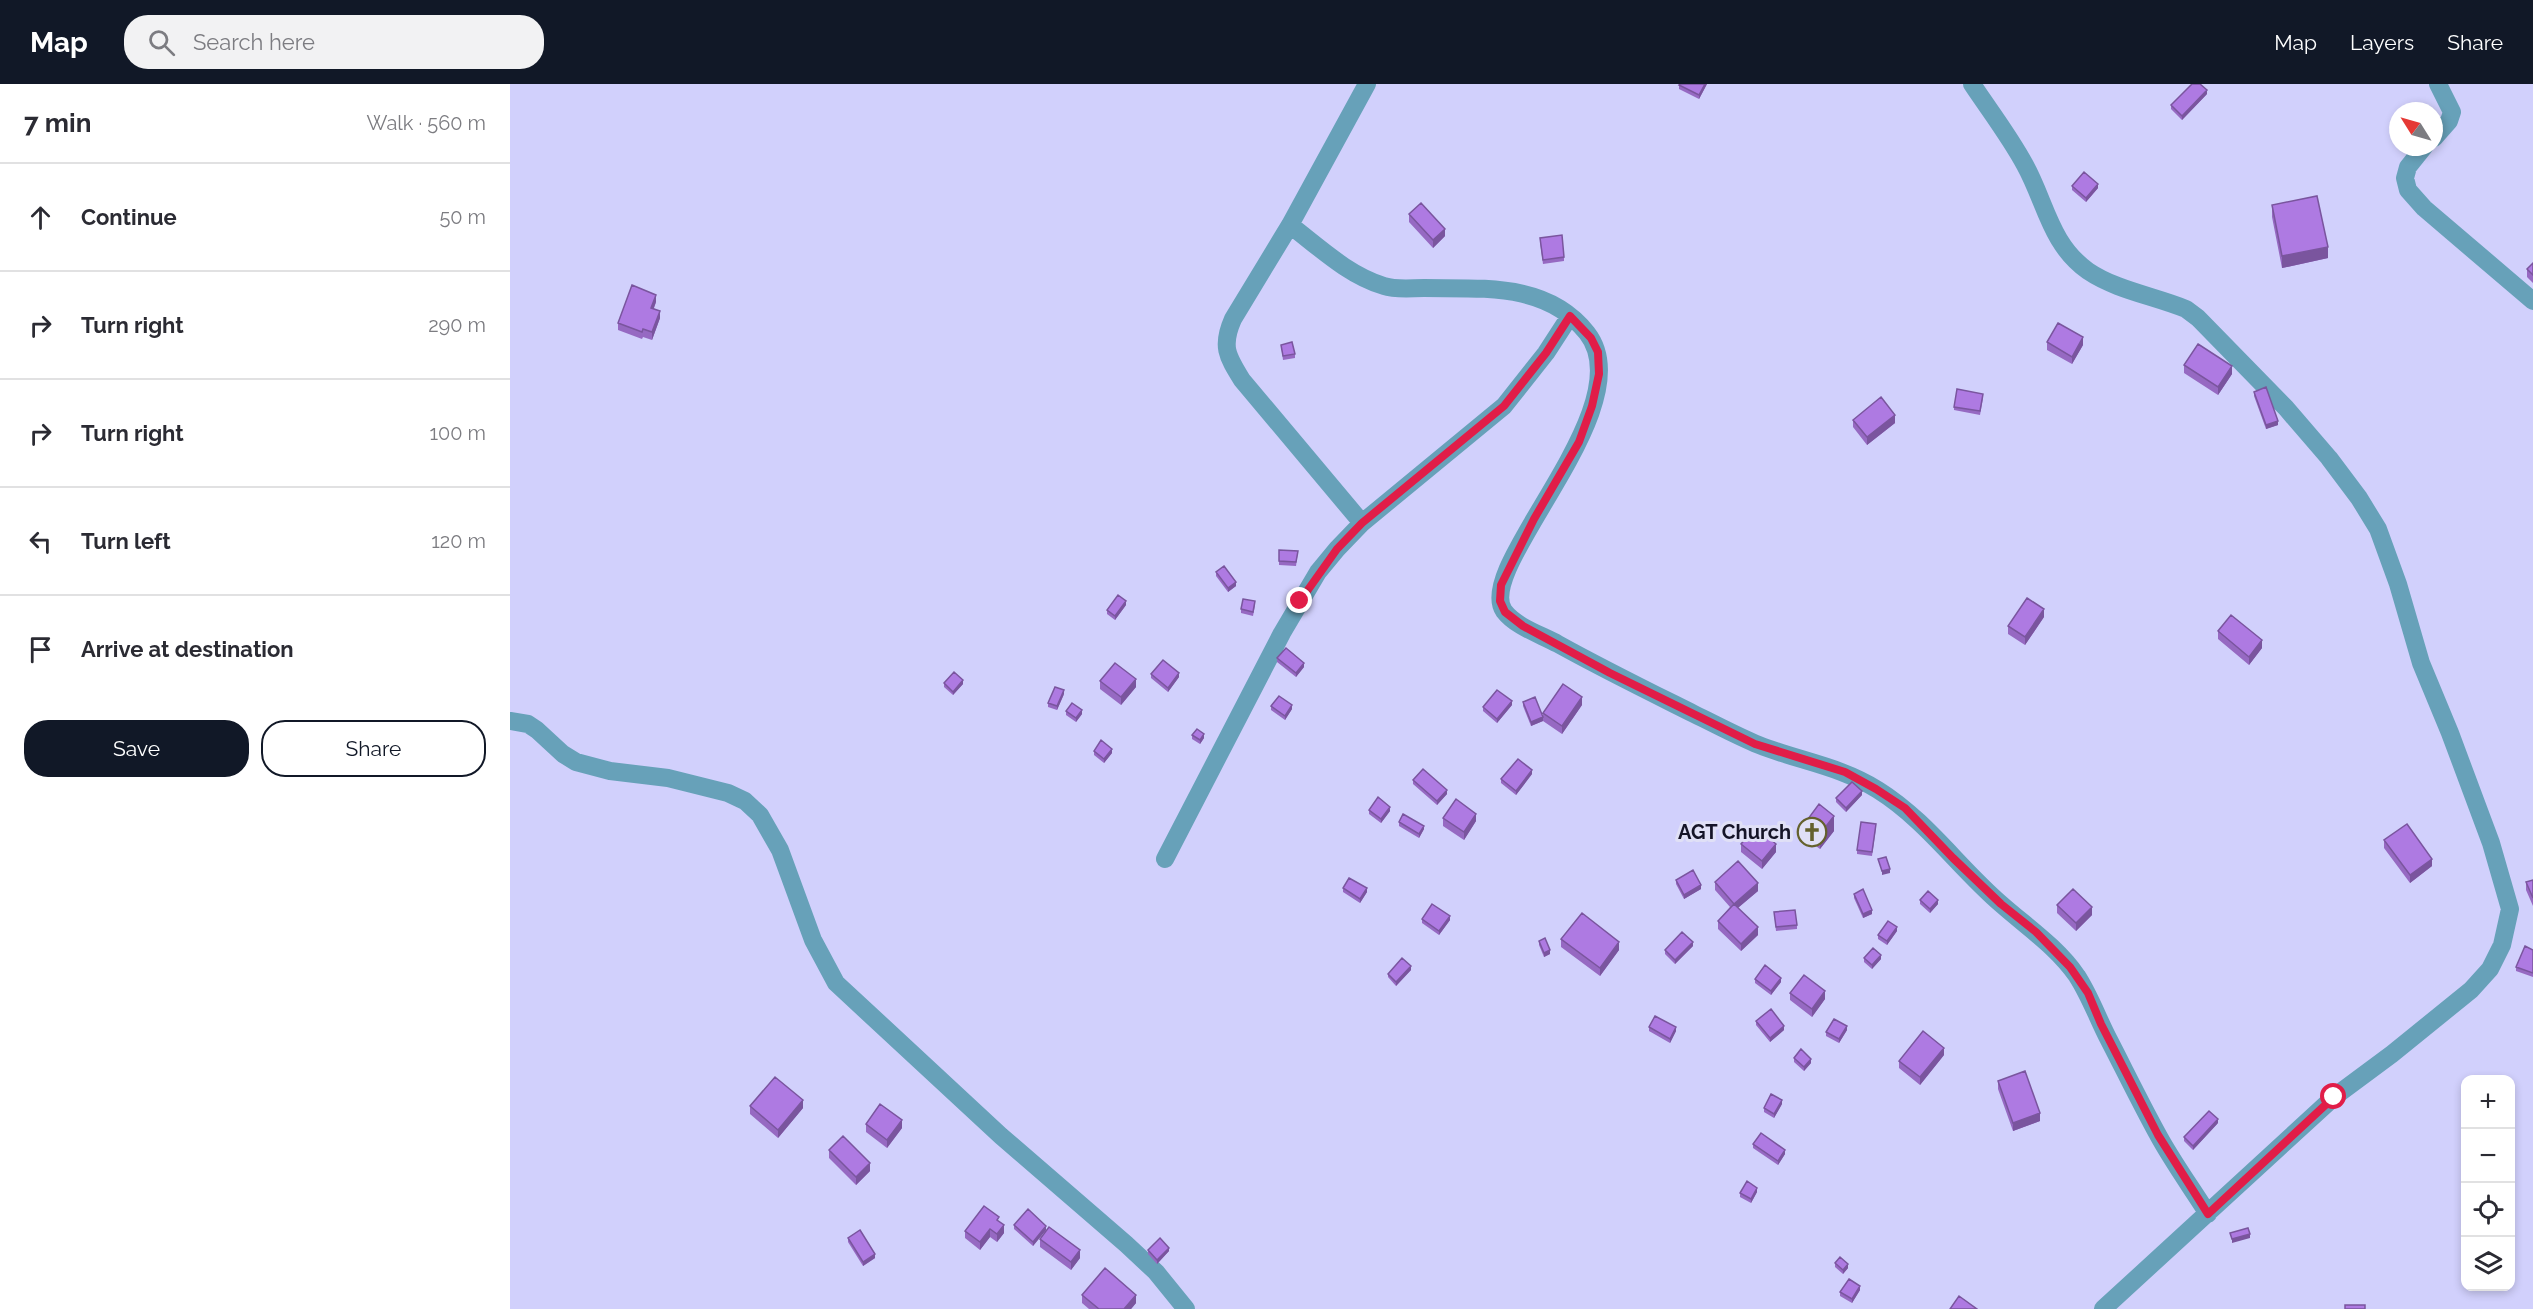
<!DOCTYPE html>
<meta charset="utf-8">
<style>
body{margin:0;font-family:Raleway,sans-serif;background:#f2f2f3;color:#2b2b33}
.controls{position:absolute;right:18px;bottom:18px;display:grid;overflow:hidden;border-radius:12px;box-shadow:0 3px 9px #0003}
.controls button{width:54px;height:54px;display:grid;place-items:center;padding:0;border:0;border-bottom:2px solid #e1e1e2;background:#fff;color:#2b2b33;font:30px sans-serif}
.compass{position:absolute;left:1879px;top:18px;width:54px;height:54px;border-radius:50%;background:#fff;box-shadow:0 3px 9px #0003;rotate:307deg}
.stop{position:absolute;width:18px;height:18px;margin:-14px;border:4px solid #e11d48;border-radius:50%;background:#fff}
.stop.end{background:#e11d48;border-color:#fff;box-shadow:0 2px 6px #0008}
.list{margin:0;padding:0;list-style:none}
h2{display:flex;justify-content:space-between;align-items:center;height:78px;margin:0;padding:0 24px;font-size:26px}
h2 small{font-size:20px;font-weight:400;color:#7c7c81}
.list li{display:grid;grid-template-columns:39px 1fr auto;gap:18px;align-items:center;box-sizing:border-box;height:108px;padding:0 24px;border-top:2px solid #e1e1e2}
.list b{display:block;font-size:22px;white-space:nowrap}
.list em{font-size:20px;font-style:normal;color:#7c7c81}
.actions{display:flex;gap:12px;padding:18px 24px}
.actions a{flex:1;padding:14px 0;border:2px solid #111827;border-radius:24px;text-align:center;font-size:21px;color:#111827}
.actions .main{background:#111827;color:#fff}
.icon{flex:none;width:33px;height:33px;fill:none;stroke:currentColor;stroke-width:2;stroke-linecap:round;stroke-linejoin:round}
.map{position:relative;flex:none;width:2023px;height:1225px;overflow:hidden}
header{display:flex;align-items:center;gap:36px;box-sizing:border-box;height:84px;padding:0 30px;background:#111827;color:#fff}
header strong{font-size:28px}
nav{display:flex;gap:33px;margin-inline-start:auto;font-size:21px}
.search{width:420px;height:54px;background:#f2f2f3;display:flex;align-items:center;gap:15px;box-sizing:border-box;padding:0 21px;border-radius:24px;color:#7c7c81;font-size:22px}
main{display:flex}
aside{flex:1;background:#fff}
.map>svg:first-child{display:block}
</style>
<header>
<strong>Map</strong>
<div class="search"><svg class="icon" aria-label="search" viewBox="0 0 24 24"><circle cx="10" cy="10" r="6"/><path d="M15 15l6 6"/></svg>Search here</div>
<nav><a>Map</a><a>Layers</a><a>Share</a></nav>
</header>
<main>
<aside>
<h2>7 min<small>Walk · 560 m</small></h2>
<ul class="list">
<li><svg class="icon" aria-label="ahead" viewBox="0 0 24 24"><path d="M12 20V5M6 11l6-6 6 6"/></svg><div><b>Continue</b></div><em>50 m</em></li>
<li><svg class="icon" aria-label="right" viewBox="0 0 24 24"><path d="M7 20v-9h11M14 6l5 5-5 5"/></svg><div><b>Turn right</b></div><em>290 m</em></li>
<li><svg class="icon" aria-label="right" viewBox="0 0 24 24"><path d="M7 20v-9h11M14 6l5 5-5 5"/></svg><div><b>Turn right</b></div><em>100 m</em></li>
<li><svg class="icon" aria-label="left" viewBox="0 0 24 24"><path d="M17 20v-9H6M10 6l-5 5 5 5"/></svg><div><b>Turn left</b></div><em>120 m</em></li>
<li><svg class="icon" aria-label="arrive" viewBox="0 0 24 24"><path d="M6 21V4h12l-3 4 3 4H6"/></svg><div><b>Arrive at destination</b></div></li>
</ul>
<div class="actions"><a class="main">Save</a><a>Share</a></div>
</aside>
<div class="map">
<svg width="2023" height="1225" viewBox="0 0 2023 1225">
<rect width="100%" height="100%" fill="#d1d0fc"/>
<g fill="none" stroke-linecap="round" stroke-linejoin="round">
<path stroke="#67a1b9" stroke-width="18" d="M1462 0C1480 27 1500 53 1515 81 1536 119 1540 160 1578 187 1606 206 1644 212 1676 225L1688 234 1776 324 1819 374 1849 414 1868 445 1888 500 1911 579 1940 649 1981 759 2000 825 1992 861 1980 885 1961 906 1882 970 1824 1013 1593 1225
M1924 54 1939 37 1942 28 1928 0
M1914 63 1898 83 1895 94 1898 106 1914 124 2023 217
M780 141C810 164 838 191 874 202 886 206 901 204 914 204 972 205 1037 198 1077 249 1135 323 963 483 994 527 1006 543 1032 551 1048 560 1093 585 1138 607 1184 630 1205 640 1227 652 1249 661 1289 677 1330 682 1368 706 1416 736 1449 784 1491 820 1517 843 1547 863 1567 892 1580 912 1588 935 1599 956 1615 987 1630 1018 1647 1049 1662 1077 1681 1103 1698 1130
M852 439 732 296C717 272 711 262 723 235L780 141 857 0
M0 637 18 640 27 646 53 670 66 678 100 687 158 694 218 709 235 717 250 731 270 766 303 856 326 899 491 1052 616 1160 646 1188 676 1225
M655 775 772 549 808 488 827 465 852 439 994 322 1036 269 1060 232"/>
</g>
<path fill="#9669c2" d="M1197 0 1189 15 1169 5V1Z
M1697 10 1672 36 1661 25V21Z
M1562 102 1588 104 1576 118 1562 106Z
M1762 121 1818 174 1772 184 1762 133Z
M899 130 935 152 923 164 899 138Z
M1030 158 1054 173V177L1033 180Z
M2023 179V199L2017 193V185Z
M146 218 144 224 150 234 142 256 133 253 132 255 108 246V239Z
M1537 258 1573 261 1562 280 1537 266Z
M771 261 785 270V274L773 276Z
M1674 281 1722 290 1708 311 1674 289Z
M1744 308 1768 341 1756 345 1744 312Z
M1473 314 1470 331 1444 326V323Z
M1343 336 1385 339 1357 361 1343 343Z
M769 466 788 467 786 482 769 481Z
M706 488 726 502 718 508 706 492Z
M616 521 605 536 597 530V526Z
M745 521 743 532 731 529V525Z
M1534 533 1515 561 1498 550V542Z
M1708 547 1752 564 1739 581 1708 555Z
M767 574 794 583 786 593 767 578Z
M641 590 669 593 658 608 641 594Z
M590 597 626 603 611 621 590 605Z
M434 599 453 600 443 611 434 603Z
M554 610 547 626 538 623V619Z
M1013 618 1033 633V629L1072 621 1052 650 1033 637 1021 642 1013 622Z
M1002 621 987 639 973 627V623Z
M761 622 782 625 775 636 761 626Z
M556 627 572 630 566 638 556 631Z
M682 651 694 654 690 660 682 655Z
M584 667 602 669 594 679 584 671Z
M1022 690 1006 711 991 699V695Z
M903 696 937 710 927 721 903 700Z
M1352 711 1336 728 1326 718V714Z
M859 726 880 727 871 739 859 730Z
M933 734 966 737 954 756 933 742Z
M889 738 914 745 909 754 889 742Z
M1295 739 1324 747 1310 765 1295 754Z
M1366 744 1362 772 1347 770V766Z
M1874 756 1922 782 1900 799 1874 764Z
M1231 760 1266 768 1252 785 1231 768Z
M1166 796 1191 805 1174 815 1166 800Z
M2023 796V822L2016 806V798Z
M1205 798 1248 807 1228 824 1248 851 1231 867 1208 845V837L1220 823 1205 806Z
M833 804 857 808 850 819 833 808Z
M1344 810 1362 830 1353 834 1344 814Z
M1410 816 1428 820 1420 829 1410 820Z
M1547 821 1582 831 1566 847 1547 829Z
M1264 828 1287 841V845L1266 847Z
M912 835 940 836 929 851 912 839Z
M1387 847 1377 861 1368 855V851Z
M1051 855 1109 866 1090 892 1051 863Z
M1029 857 1040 870 1034 873 1029 861Z
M1183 862 1165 880 1155 870V866Z
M2023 866V893L2006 887V883Z
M1354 874 1371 875 1362 885 1354 878Z
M901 886 886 902 878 893V890Z
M1245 895 1271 898 1261 911 1245 899Z
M1280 909 1315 915 1302 933 1280 916Z
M1246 937 1274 946 1260 958 1246 941Z
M1139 943 1166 947 1160 959 1139 947Z
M1337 946 1329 959 1316 952V948Z
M1434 971 1410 1001 1389 984V977Z
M1284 974 1301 979 1294 987 1284 978Z
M1488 997 1530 1037 1503 1047 1488 1005Z
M1272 1020 1264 1034 1254 1028V1024Z
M240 1022 293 1024 268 1054 240 1030Z
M1708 1039 1683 1066 1674 1057V1053Z
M356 1040 392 1044 377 1064 356 1048Z
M1243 1060 1275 1070 1268 1081 1243 1064Z
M319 1066 360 1087 346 1101 319 1074Z
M1247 1108 1241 1119 1230 1113V1109Z
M489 1138 494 1149 487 1158 480 1153 470 1166 455 1154V1147Z
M504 1141 536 1146 523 1162 504 1145Z
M338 1154 365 1174 353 1182 338 1158Z
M530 1155 570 1174 561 1186 530 1163Z
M638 1166 659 1167 647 1180 638 1170Z
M1325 1179 1338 1184 1333 1190 1325 1183Z
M1350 1206 1342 1219 1330 1212V1208Z
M572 1211 626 1219 621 1225H579L572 1219Z"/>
<path fill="#7a559e" d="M1195 0H1197L1189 15V11Z
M1697 6V10L1672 36V32Z
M1588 100V104L1576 118V114Z
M935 145V152L923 164V156Z
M1818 163V174L1772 184V172Z
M146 211V218L141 231V224Z
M150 227V234L142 256V248Z
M1573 253V261L1562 280V273Z
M1722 282V290L1708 311V303Z
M1385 331V339L1357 361V353Z
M1768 337V341L1756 345V341Z
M726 498V502L718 508V504Z
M616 517V521L605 536V532Z
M1534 525V533L1515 561V553Z
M1752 556V564L1739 581V573Z
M794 579V583L786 593V589Z
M669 589V593L658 608V604Z
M626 595V603L611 621V613Z
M453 596V600L443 611V608Z
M554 606V610L547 626V622Z
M1072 613V621L1052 650V642Z
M1002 617V621L987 639V635Z
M782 621V625L775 636V632Z
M572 626V630L566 638V634Z
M1033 633V637L1021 642V638Z
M694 650V654L690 660V656Z
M602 665V669L594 679V675Z
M1022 686V690L1006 711V707Z
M937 706V710L927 721V717Z
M1352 707V711L1336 728V724Z
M880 723V727L871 739V735Z
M966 730V737L954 756V748Z
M1324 732V747L1310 765V750Z
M914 742V745L909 754V750Z
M1266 760V768L1252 785V777Z
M1922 775V782L1900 799V791Z
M1380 785V789L1372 791V787Z
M1248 799V807L1224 827V820Z
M1191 801V805L1174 815V811Z
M857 804V808L850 819V815Z
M1428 816V820L1420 829V825Z
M1582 823V831L1566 847V839Z
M1362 826V830L1353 834V830Z
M940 832V836L929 851V847Z
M1248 843V851L1231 867V860Z
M1387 843V847L1377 861V857Z
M1109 858V866L1090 892V884Z
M1183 858V862L1165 880V876Z
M1040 866V870L1034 873V869Z
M1371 871V875L1362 885V881Z
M901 882V886L886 902V898Z
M1271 894V898L1261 911V907Z
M1315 907V915L1302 933V925Z
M1274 942V946L1260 958V954Z
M1337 942V946L1329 959V955Z
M1166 943V947L1160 959V955Z
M1434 964V971L1410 1001V993Z
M1301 975V979L1294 987V983Z
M293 1016V1024L268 1054V1046Z
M1272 1016V1020L1264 1034V1030Z
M1530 1029V1037L1503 1047V1039Z
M1708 1035V1039L1683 1066V1062Z
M392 1036V1044L377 1064V1056Z
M1275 1066V1070L1268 1081V1077Z
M360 1079V1087L346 1101V1093Z
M1247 1104V1108L1241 1119V1115Z
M494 1141V1149L487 1158V1150Z
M536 1142V1146L523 1162V1158Z
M480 1145V1153L470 1166V1158Z
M1740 1150V1154L1722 1159V1155Z
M659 1164V1167L647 1180V1176Z
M570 1166V1174L561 1186V1178Z
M365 1170V1174L353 1182V1178Z
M1338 1180V1184L1333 1190V1186Z
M1350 1202V1206L1342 1219V1215Z
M626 1211V1219L621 1225H614Z"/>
<path fill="#ae7ae2" stroke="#7a559e" stroke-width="1.5" d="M1170 0H1195L1189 11 1169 1Z
M1682 0H1690L1697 6 1672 32 1661 21Z
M1574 88 1588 100 1576 114 1562 102Z
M1807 112 1818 163 1772 172 1762 121Z
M911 119 935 145 923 156 899 130Z
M1052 151 1054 173 1033 176 1030 154Z
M2023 179V191L2017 185Z
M122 201 146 211 141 224 150 227 142 248 133 245 132 248 108 239Z
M1548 239 1573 253 1562 273 1537 258Z
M782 258 785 270 773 272 771 261Z
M1688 260 1722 282 1708 303 1674 281Z
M1756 303 1768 337 1756 341 1744 308Z
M1447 305 1473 310 1470 327 1444 323Z
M1371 313 1385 331 1357 353 1343 336Z
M769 466 788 467 786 478 769 477Z
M714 482 726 498 718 504 706 488Z
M608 511 616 517 605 532 597 526Z
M1517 514 1534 525 1515 553 1498 542Z
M733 515 745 517 743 528 731 525Z
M1721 531 1752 556 1739 573 1708 547Z
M776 564 794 579 786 589 767 574Z
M653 576 669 589 658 604 641 590Z
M605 579 626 595 611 613 590 597Z
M444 588 453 596 443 608 434 599Z
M1053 600 1072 613 1052 642 1033 629Z
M545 603 554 606 547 622 538 619Z
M987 606 1002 617 987 635 973 623Z
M769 612 782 621 775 632 761 622Z
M1025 613 1033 633 1021 638 1013 618Z
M562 619 572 626 566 634 556 627Z
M687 645 694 650 690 656 682 651Z
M591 656 602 665 594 675 584 667Z
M1008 675 1022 686 1006 707 991 695Z
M913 685 937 706 927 717 903 696Z
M1342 698 1352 707 1336 724 1326 714Z
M868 713 880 723 871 735 859 726Z
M946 715 966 730 954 748 933 734Z
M1309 720 1324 732 1310 750 1295 739Z
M893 730 914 742 909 750 889 738Z
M1351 738 1366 740 1362 768 1347 766Z
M1897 740 1922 775 1900 791 1874 756Z
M1246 743 1266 760 1252 777 1231 760Z
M1376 773 1380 785 1372 787 1368 775Z
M1228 777 1248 799 1224 820 1205 798Z
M1183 786 1191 801 1174 811 1166 796Z
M839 794 857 804 850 815 833 804Z
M2023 796V814L2016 798Z
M1353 805 1362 826 1353 830 1344 810Z
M1563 805 1582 823 1566 839 1547 821Z
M1418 807 1428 816 1420 825 1410 816Z
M922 820 940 832 929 847 912 835Z
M1224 820 1248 843 1231 860 1208 837Z
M1285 826 1287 841 1266 843 1264 828Z
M1072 829 1109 858 1090 884 1051 855Z
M1378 837 1387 843 1377 857 1368 851Z
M1172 848 1183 858 1165 876 1155 866Z
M1035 854 1040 866 1034 869 1029 857Z
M2015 862 2023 866V889L2006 883Z
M1363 864 1371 871 1362 881 1354 874Z
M892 874 901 882 886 898 878 890Z
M1255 881 1271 894 1261 907 1245 895Z
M1294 891 1315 907 1302 925 1280 909Z
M1261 925 1274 942 1260 954 1246 937Z
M1145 932 1166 943 1160 955 1139 943Z
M1324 935 1337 942 1329 955 1316 948Z
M1413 947 1434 964 1410 993 1389 977Z
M1291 965 1301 975 1294 983 1284 974Z
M1515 987 1530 1029 1503 1039 1488 997Z
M265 993 293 1016 268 1046 240 1022Z
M1261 1010 1272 1016 1264 1030 1254 1024Z
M370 1020 392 1036 377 1056 356 1040Z
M1699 1027 1708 1035 1683 1062 1674 1053Z
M1251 1049 1275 1066 1268 1077 1243 1060Z
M333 1052 360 1079 346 1093 319 1066Z
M1237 1097 1247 1104 1241 1115 1230 1109Z
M474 1122 489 1133 487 1136 494 1141 487 1150 480 1145 470 1158 455 1147Z
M518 1125 536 1142 523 1158 504 1141Z
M539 1143 570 1166 561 1178 530 1155Z
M1738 1144 1740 1150 1722 1155 1720 1149Z
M350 1146 365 1170 353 1178 338 1154Z
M650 1154 659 1164 647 1176 638 1166Z
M1330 1173 1338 1180 1333 1186 1325 1179Z
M595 1184 626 1211 614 1225H589L572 1211Z
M1339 1195 1350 1202 1342 1215 1330 1208Z
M1449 1212 1467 1225H1440Z
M1835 1221H1855V1225H1835Z"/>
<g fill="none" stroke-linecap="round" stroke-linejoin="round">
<path stroke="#e11d48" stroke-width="8" d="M790 517 827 465 852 439 994 322 1036 269 1060 232 1081 254 1088 268 1089 290 1082 322 1069 358 1024 435 991 501 990 517 995 528 1013 542 1100 589 1245 660 1335 688 1366 705 1395 724 1443 774 1491 820 1526 848 1560 883 1578 909 1591 940 1648 1051 1698 1130 1824 1013"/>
</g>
<defs>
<g id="church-ring" transform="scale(1.5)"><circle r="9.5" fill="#e0e0f6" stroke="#64612d" stroke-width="1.5"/><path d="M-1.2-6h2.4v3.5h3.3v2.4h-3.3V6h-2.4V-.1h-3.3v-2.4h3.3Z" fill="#64612d"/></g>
</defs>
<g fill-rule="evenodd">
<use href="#church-ring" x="1302" y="748"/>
</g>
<g text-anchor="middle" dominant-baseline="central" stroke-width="6" stroke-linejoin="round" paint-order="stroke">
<g font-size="20" font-weight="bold" fill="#151427" stroke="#e0e0f6" text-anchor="end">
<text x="1281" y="748">AGT Church</text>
</g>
</g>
</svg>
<div class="controls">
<button>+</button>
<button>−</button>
<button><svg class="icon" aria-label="locate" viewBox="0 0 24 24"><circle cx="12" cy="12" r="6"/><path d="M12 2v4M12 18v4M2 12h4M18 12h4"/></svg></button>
<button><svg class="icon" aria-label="layers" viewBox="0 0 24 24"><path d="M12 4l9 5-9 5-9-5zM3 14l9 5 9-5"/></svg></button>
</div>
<svg class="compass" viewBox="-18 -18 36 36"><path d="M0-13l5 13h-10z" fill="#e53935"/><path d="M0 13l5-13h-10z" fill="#7c7c81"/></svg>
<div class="stop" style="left:1824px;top:1013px"></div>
<div class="stop end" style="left:790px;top:517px"></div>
</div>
</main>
